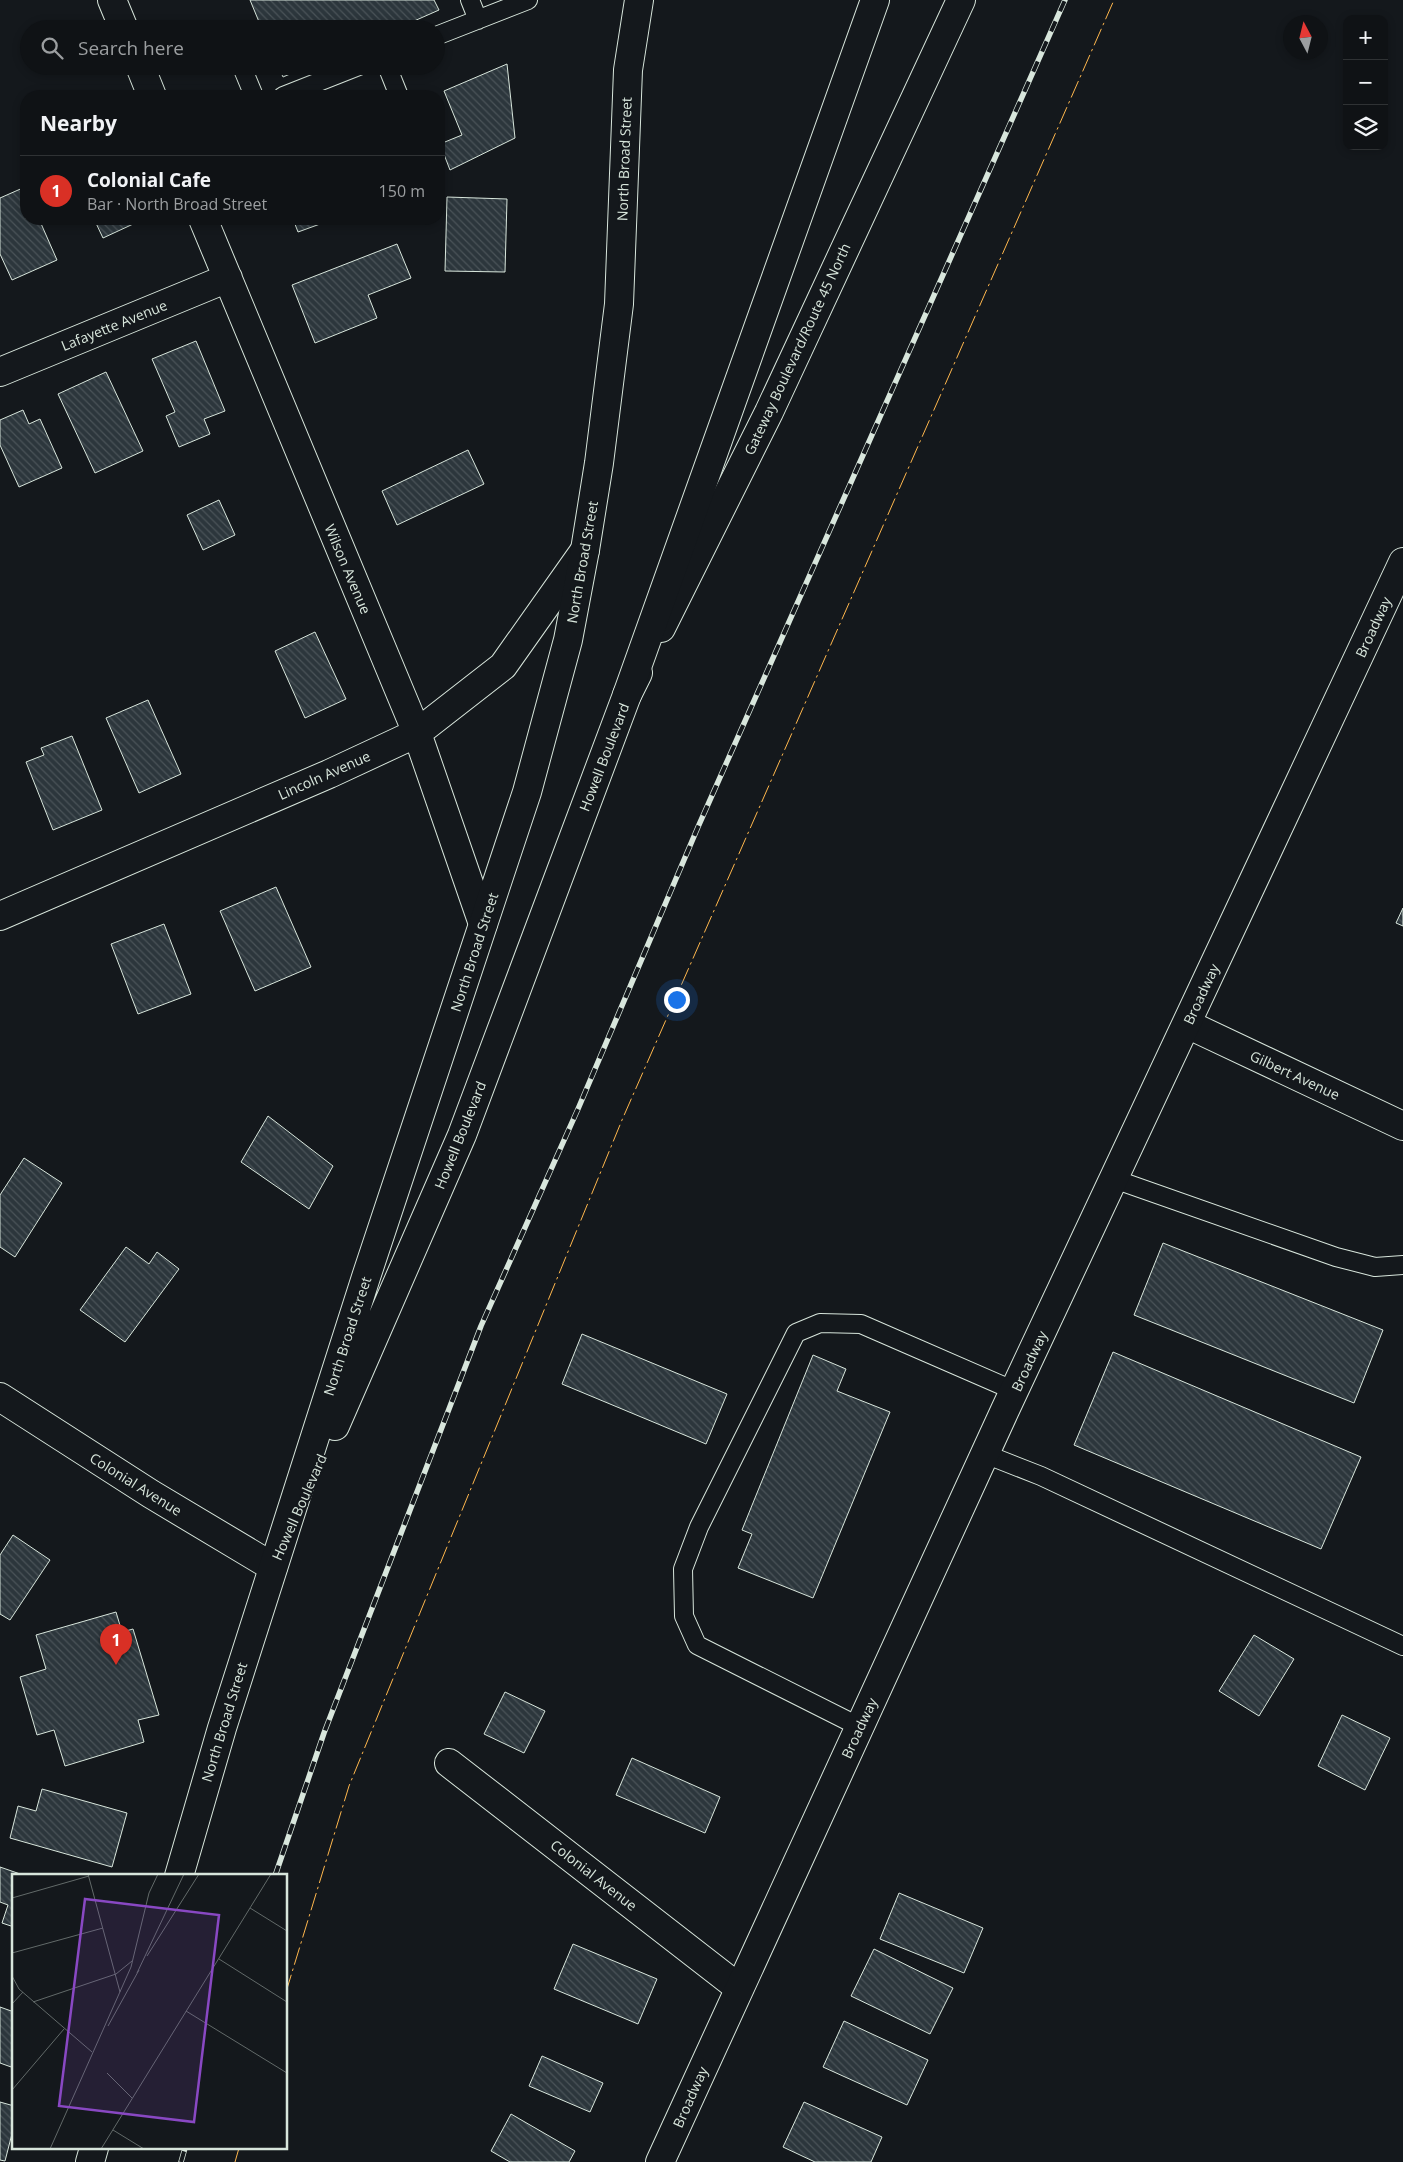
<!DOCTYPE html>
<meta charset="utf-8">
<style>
body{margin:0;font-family:"Open Sans",sans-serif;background:#1d2022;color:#f1f3f6}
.controls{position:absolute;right:15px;top:15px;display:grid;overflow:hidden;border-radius:10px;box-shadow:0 2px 8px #0003}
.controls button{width:45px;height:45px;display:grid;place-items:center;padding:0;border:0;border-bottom:1px solid #2f3234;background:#0f1215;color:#f1f3f6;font:25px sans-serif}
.compass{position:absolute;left:1283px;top:15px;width:45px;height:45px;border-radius:50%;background:#0f1215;box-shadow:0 2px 8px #0003;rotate:353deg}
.you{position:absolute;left:676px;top:999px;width:18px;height:18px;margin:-12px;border:4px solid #fff;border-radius:50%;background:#1a73e8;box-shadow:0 0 0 8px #1a73e833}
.badge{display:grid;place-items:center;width:32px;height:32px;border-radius:50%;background:#d93025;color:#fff;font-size:16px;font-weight:700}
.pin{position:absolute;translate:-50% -41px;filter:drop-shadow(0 1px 2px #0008)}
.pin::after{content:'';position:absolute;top:26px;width:18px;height:15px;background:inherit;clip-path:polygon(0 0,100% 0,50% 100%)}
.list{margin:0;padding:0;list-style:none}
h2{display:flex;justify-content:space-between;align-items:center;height:65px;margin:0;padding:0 20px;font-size:21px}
h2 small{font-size:16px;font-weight:400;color:#9b9ea0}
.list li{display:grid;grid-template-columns:32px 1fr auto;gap:15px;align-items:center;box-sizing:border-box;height:70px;padding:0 20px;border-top:1px solid #2f3234}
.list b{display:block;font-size:19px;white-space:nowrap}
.list p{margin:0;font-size:16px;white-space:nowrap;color:#9b9ea0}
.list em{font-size:16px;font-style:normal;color:#9b9ea0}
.icon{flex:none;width:28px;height:28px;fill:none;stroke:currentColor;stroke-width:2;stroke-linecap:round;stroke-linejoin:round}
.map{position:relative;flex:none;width:1403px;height:2162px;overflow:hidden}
.search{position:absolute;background:#0f1215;box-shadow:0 2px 8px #0003;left:20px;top:20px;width:425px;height:55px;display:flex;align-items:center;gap:12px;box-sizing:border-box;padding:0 18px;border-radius:28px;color:#9b9ea0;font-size:19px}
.panel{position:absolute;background:#0f1215;box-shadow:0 2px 8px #0003;left:20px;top:90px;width:425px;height:135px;border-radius:20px}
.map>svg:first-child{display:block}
</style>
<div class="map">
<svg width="1403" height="2162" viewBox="0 0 1403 2162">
<defs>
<pattern id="building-back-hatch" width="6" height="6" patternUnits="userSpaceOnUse" patternTransform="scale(1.25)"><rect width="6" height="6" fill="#2c363c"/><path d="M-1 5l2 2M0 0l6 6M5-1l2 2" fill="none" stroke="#4a5358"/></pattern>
</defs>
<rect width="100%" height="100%" fill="#14181c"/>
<path fill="url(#building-back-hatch)" stroke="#d8e6dc" d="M250 0H434L439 10 396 29H262Z
M507 64 515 138 450 170 440 144 462 135 444 91Z
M278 66H309L283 77Z
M25 187 26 219H39L57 260 12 280 0 254V198Z
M447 197 507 199 505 272 445 271Z
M94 219H144L103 238Z
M293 219H334L298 232Z
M397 244 411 278 368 295 377 318 315 343 292 285Z
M196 341 225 411 204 419 210 434 179 447 166 416 175 412 152 359Z
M106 372 143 451 95 473 58 394Z
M23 410 29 424 40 419 62 468 19 487 0 445V420Z
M468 450 484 484 397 525 382 491Z
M219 500 235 535 203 550 187 515Z
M315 632 346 699 305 718 275 651Z
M148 700 181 774 139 793 106 718Z
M72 736 102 810 53 830 26 762 44 755 41 748Z
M276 887 311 967 255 991 220 911Z
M1403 908V926L1396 923Z
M164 924 191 994 138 1014 111 944Z
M268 1116 333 1166 309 1209 241 1162Z
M24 1158 62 1183 15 1257 0 1247V1195Z
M1163 1243 1383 1330 1354 1403 1134 1315Z
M126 1247 149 1264 157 1252 179 1269 125 1342 80 1310Z
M582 1334 727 1394 706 1444 562 1384Z
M1113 1352 1361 1457 1321 1549 1074 1445Z
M813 1355 846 1369 837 1391 890 1412 813 1598 738 1568 752 1534 742 1530Z
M13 1535 50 1560 10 1620 0 1614V1555Z
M116 1612 122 1632 133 1629 159 1715 138 1720 144 1742 65 1766 54 1730 37 1735 20 1677 46 1669 36 1635Z
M1254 1635 1294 1659 1259 1716 1219 1691Z
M505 1692 545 1711 524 1753 484 1734Z
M1342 1715 1390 1738 1365 1790 1318 1766Z
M632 1758 720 1797 705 1833 616 1795Z
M42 1789 127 1813 112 1867 10 1838 18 1806 36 1811Z
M0 1867 26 1876H14V1927L2 1923 8 1905 0 1902Z
M899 1893 983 1928 964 1973 880 1939Z
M573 1944 657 1979 638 2024 554 1989Z
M874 1949 953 1988 930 2034 851 1996Z
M0 2007 14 2012V2068L0 2063Z
M844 2021 928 2060 907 2105 823 2067Z
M542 2056 603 2083 590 2112 529 2086Z
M0 2102 14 2106V2126L5 2161 0 2160Z
M804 2102 882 2137 871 2162H815L783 2147Z
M511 2114 575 2151 569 2162H510L491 2151Z"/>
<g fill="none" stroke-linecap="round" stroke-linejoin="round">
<g stroke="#d8e6dc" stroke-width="20">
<path id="lane" d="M470 0 478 20
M436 36 528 0
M387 66 399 96
M242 67 254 96
M283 96 359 66
M1114 1179 1336 1257 1375 1267 1403 1265
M985 1454 1041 1476 1403 1646
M860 1727 697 1645 684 1616 683 1569 699 1527 796 1333 820 1323 861 1324 1015 1391"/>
</g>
<g stroke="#d8e6dc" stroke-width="30">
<path id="street" d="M112 0 124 29
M140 66 152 96
M203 219 417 733 483 924
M0 372 228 278
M0 916 329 774 417 733 503 666 585 550
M1187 1024 1403 1126
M0 1397 151 1494 273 1567
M449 1763 739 1988"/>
</g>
<g stroke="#d8e6dc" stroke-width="30">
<path id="primary" d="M661 628 769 412 961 0
M335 1426 462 1135 627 695 638 673
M179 1876 222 1728 367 1274 527 792 568 640 585 550 599 463 619 304 628 70 639 0
M90 2162 94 2148
M660 2162 1005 1410 1403 562"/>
</g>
<g stroke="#d8e6dc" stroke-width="30">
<path id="highway" d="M627 695 875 0"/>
</g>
<use href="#lane" stroke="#14181c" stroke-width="18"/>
<use href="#street" stroke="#14181c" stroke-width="28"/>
<use href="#primary" stroke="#14181c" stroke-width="28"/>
<use href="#highway" stroke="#14181c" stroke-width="28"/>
<g stroke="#d8e6dc" stroke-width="5.5">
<path id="rail" d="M275 1876 324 1733 481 1326 578 1109 698 827 1065 0
M181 2162 185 2148"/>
</g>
<use href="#rail" stroke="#14181c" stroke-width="4" stroke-dasharray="11" stroke-linecap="butt"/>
<path stroke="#ffb74d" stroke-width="1" stroke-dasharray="18 4 2.5 4" stroke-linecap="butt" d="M286 1992 349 1786 622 1120 1114 0
M235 2162 239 2148"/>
</g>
<g text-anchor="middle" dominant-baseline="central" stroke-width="4" stroke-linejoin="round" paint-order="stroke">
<g font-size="14" fill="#d8e6dc" stroke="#14181c">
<text transform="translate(624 159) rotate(-88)">North Broad Street</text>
<text transform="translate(114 325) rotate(-22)">Lafayette Avenue</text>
<text transform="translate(797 349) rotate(-65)">Gateway Boulevard/Route 45 North</text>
<text transform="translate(582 562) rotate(-80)">North Broad Street</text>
<text transform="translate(348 569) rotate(67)">Wilson Avenue</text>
<text transform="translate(1373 627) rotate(-65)">Broadway</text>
<text transform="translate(604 757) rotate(-69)">Howell Boulevard</text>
<text transform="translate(324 775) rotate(-24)">Lincoln Avenue</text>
<text transform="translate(474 952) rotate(-72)">North Broad Street</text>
<text transform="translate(1201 994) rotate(-65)">Broadway</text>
<text transform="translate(1295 1075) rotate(25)">Gilbert Avenue</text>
<text transform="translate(460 1135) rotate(-68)">Howell Boulevard</text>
<text transform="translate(347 1336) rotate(-72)">North Broad Street</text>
<text transform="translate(1029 1361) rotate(-65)">Broadway</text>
<text transform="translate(136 1484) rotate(32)">Colonial Avenue</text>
<text transform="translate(299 1507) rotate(-66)">Howell Boulevard</text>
<text transform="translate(224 1722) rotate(-73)">North Broad Street</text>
<text transform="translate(859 1728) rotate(-65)">Broadway</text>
<text transform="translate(594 1875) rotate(38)">Colonial Avenue</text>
<text transform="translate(690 2097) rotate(-66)">Broadway</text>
</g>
</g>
<g transform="translate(12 1874)">
<rect width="275" height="275" fill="#14181c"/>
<path fill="none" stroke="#626a69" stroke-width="1" d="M76 0 108 118M0 24 77 2M238 34 275 57M0 79 91 54M135 82 187 0M207 85 275 128M125 99 172 0M0 102 7 115 80 178M21 128 104 100 120 87M0 130 11 118M174 137 275 199M96 152 127 96M95 199 120 224M0 216 52 155M101 256 132 275M38 275 119 93 137 19 146 0M89 275 259 0"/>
<path fill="#8948c3" fill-opacity="0.15" stroke="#8948c3" stroke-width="2.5" d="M73 25 207 41 182 248 47 232Z"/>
<rect width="275" height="275" fill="none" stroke="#d8e6dc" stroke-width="2.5"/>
</g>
</svg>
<div class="controls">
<button>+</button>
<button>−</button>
<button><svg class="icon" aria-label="layers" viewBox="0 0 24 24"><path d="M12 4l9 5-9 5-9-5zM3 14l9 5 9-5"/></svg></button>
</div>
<svg class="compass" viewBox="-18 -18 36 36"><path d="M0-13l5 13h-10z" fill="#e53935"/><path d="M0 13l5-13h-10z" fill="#9b9ea0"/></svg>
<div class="you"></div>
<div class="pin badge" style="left:116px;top:1665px">1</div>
<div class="search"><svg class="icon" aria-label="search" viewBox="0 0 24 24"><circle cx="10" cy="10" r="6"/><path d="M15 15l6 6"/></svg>Search here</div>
<section class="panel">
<h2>Nearby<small></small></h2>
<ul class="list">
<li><span class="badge">1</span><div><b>Colonial Cafe</b><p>Bar · North Broad Street</p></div><em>150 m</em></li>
</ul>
</section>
</div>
